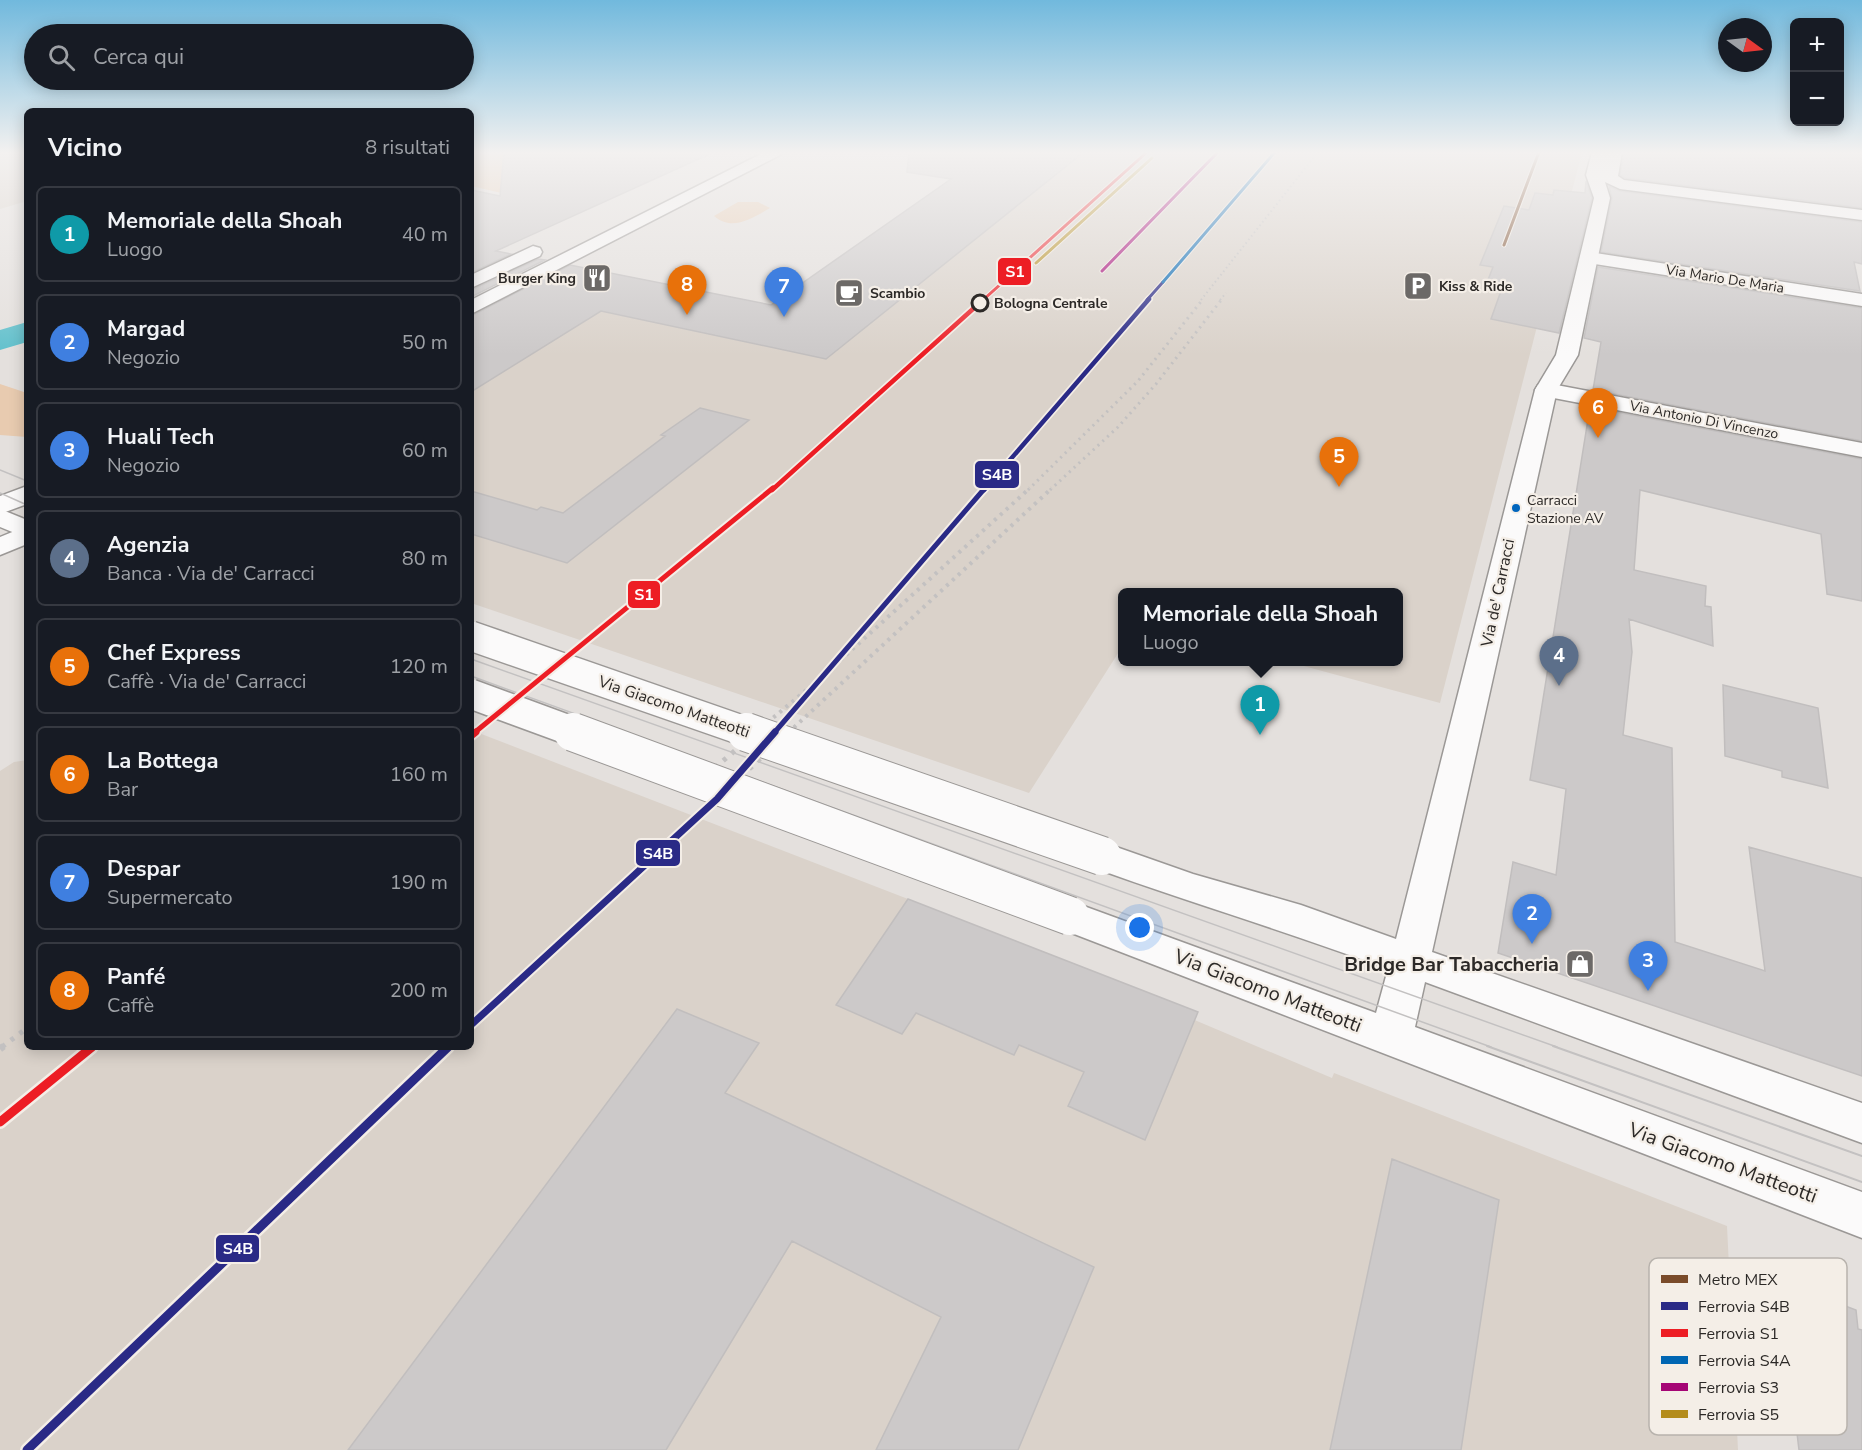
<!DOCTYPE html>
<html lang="it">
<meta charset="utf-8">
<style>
body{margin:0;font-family:"Nunito Sans",sans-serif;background:#242831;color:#f1f3f6}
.controls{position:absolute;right:18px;top:18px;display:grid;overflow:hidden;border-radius:9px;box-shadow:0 3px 15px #0003}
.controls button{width:54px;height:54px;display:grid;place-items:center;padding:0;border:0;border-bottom:2px solid #363941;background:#171b24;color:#f1f3f6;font:30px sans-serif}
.compass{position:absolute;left:1718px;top:18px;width:54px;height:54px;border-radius:50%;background:#171b24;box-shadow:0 3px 15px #0003;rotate:105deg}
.you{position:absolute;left:1140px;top:928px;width:21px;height:21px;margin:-15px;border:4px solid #fff;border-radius:50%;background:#1a73e8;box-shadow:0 0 0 9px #1a73e833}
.badge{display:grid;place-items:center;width:39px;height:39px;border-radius:50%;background:#6c6967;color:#fff;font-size:20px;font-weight:700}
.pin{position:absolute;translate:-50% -50px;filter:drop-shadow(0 2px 3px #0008)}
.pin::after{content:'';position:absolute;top:32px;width:21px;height:18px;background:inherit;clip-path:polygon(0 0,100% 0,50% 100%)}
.popup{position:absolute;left:1118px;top:588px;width:285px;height:78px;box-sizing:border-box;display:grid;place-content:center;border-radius:9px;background:#171b24;filter:drop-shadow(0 2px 4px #0005);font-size:20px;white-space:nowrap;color:#9ea1a6}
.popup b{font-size:22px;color:#f1f3f6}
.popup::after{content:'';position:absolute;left:50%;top:100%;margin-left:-12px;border:12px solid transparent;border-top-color:#171b24}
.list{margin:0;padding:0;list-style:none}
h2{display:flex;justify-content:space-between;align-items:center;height:78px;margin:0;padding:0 24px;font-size:26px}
h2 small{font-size:20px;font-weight:400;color:#9ea1a6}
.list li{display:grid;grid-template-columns:39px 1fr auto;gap:18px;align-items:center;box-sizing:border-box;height:96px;margin:0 12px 12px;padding:0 12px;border:2px solid #363941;border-radius:9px}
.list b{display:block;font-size:22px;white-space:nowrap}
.list p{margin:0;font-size:20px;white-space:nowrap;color:#9ea1a6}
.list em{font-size:20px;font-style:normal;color:#9ea1a6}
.icon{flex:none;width:33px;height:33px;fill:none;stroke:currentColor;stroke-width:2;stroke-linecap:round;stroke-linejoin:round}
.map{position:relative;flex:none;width:1862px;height:1450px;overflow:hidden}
.search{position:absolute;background:#171b24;box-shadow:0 3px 15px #0003;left:24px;top:24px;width:450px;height:66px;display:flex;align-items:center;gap:15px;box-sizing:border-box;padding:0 21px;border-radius:33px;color:#9ea1a6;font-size:22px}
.panel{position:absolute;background:#171b24;box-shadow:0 3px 15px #0003;left:24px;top:108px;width:450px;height:942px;border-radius:9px}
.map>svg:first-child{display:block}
</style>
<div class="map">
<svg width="1862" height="1450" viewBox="0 0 1862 1450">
<rect width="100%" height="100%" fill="#e4e0dd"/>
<path fill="#dad2ca" d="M0 152H27V201L0 209Z
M1076 152H1582L1440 703 1289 662H1398V592H1122V647L1029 793 471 603V333L544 292 848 334Z
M471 730 908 899 1332 1078 1334 1073 1727 1226 1738 1450H0V771L14 762 27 760V1047H471Z"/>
<path fill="#e8cbb0" d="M471 152H619L523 198 471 186Z
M738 202H758L770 208C753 218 732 232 714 216Z
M0 384 27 393V437L0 435Z"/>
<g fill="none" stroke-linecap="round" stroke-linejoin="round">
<path fill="#60c0cc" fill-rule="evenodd" d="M27 322V342L0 350V330Z"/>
</g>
<path fill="#ccc9c9" stroke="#c1bebe" stroke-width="1.5" d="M504 152H714L496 251 511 254 471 273V190L500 196Z
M909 152H1084L826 359 601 311 471 392V316L570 265 771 305 951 179 907 172Z
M1624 152H1862V208L1625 178 1620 175Z
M1586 181 1592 198 1559 333 1491 319 1502 288 1486 285 1493 267 1480 265 1504 206 1529 210 1535 193 1553 195 1554 190 1585 193Z
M1609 186 1620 191 1862 222V264L1854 262 1860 291 1601 252 1612 198Z
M538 259 545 260 471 297V290Z
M1598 267 1862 308V441L1593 390 1601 342 1584 338Z
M1590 407 1862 459V601L1827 594 1821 534 1640 490 1634 570 1706 586 1705 606 1711 607 1713 646 1629 619 1632 652 1623 735 1672 748 1675 942 1765 971 1749 847 1862 878V1076L1498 953 1513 862 1556 875 1566 789 1530 780Z
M700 408 749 420 567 563 471 534V491L537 510 541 507 563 513 665 436 661 435Z
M1723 685 1818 708 1828 788 1782 777V771L1725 756Z
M908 899 1198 1012 1145 1140 1068 1106 1084 1072 1019 1045 1014 1055 916 1013 902 1034 836 1005Z
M677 1009 759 1043 725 1093 1094 1267 1018 1450H876L941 1317 792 1241 666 1450H348Z
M1392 1159 1499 1200 1461 1450H1330Z
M1803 1290 1856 1310 1858 1329 1862 1330V1450H1799L1790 1374 1807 1381Z"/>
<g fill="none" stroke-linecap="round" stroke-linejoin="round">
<g stroke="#9b9896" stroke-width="3">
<path id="street" d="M1589 252 1862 294V306L1582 262 1580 258 1582 254Z
M1546 383 1862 443V457L1538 395 1535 390 1538 385Z"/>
</g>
<g stroke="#9b9896" stroke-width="3">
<path id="secondary" d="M1592 152H1622L1618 176 1624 180 1862 210V220L1620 189 1605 182 1610 198 1578 355 1557 390 1432 952 1862 1103V1143L1425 982 1415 1027 1862 1192V1238L1056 927 1051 916 1056 905 1070 901 1376 1013 1388 969C1289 932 1188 902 1089 866L1084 856 1089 846 1102 842 1193 874 1301 905 1396 939 1535 390 1556 355 1594 198 1586 175Z
M0 509 27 520V538L0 527Z"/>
</g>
<g stroke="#9b9896" stroke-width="3">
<path id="primary" d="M765 152H786L471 314V300Z
M533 246 540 248 542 252 540 256 471 288V275Z
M27 486V504L0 514V496Z
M27 526V544L0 555V537Z"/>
</g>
<use href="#street" fill="#fbfafa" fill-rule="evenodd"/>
<use href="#secondary" fill="#fbfafa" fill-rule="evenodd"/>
<use href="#primary" fill="#fbfafa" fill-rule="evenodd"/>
<path stroke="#c3c1c1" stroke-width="1.5" d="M0 470 27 481
M0 493 27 505
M471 659 1557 1047
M471 676 1491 1047"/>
<path stroke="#c3c1c1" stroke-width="2" d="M1487 1046 1862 1182
M1553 1046 1862 1156"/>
<path stroke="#c3c1c1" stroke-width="2" stroke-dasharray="1.5 3" stroke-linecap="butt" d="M1201 300 1318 152
M1220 300 1226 293"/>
<path stroke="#c3c1c1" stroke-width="3" stroke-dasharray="2 4.5" stroke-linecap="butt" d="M1028 490 1138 381 1203 299
M1050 490 1118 427 1156 384 1222 299"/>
<path stroke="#c3c1c1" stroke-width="4" stroke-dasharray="3 5" stroke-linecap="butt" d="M755 733 823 676 1030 488
M788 733 1052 488"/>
<path stroke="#c3c1c1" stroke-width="5" stroke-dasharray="4 7" stroke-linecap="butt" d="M698 782 757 732
M717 799 789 732
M2 1047 27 1028"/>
<path stroke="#c3c1c1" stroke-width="7" stroke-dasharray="4.5 9" stroke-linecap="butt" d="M0 1049 4 1046"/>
<g stroke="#9b9896" stroke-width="32" stroke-linecap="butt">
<path id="secondary-bridge-far1" d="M471 636 750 733
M471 694 577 733"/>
</g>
<g stroke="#9b9896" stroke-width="40" stroke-linecap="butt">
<path id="secondary-bridge" d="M573 732 1070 916
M746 732 1102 856"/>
</g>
<use href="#secondary-bridge-far1" stroke="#fbfafa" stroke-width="29"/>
<use href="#secondary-bridge" stroke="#fbfafa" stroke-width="38"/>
<g stroke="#f4eee7" stroke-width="5">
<path id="rail-1-far4" d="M1147 300 1163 282"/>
</g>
<g stroke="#f4eee7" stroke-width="8">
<path id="rail-1-far3" d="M984 490 1149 299"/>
</g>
<g stroke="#f4eee7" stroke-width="9">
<path id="rail-1-far2" d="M774 733 985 488"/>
</g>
<g stroke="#f4eee7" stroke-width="11">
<path id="rail-1-far1" d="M471 1025 717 799 775 732"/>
</g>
<g stroke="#f4eee7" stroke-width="14">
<path id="rail-1" d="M27 1450 448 1047"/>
</g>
<g stroke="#f4eee7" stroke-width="5">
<path id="rail-2-far4" d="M983 300 1147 152"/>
</g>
<g stroke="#f4eee7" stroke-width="8">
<path id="rail-2-far3" d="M772 490 984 299"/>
</g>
<g stroke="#f4eee7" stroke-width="9">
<path id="rail-2-far2" d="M474 733 773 488"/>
</g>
<g stroke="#f4eee7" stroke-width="11">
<path id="rail-2-far1" d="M471 736 476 732"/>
</g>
<g stroke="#f4eee7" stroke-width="14">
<path id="rail-2" d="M0 1122 92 1047"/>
</g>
<g stroke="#f4eee7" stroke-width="5">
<path id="rail-3" d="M1163 282 1275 152"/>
</g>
<g stroke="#f4eee7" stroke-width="5">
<path id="rail-4" d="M1102 271 1218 152"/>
</g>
<g stroke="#f4eee7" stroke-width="5">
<path id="rail-5" d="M1036 263 1152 158"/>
</g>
<use href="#rail-1-far4" stroke="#2a2a86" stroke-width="3"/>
<use href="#rail-1-far3" stroke="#2a2a86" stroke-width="4.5"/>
<use href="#rail-1-far2" stroke="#2a2a86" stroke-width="5"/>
<use href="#rail-1-far1" stroke="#2a2a86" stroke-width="7"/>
<use href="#rail-1" stroke="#2a2a86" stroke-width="9"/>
<use href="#rail-2-far4" stroke="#ed1d24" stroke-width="3"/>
<use href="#rail-2-far3" stroke="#ed1d24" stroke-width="4.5"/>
<use href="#rail-2-far2" stroke="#ed1d24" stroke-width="5"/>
<use href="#rail-2-far1" stroke="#ed1d24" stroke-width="7"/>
<use href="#rail-2" stroke="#ed1d24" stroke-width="9"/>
<use href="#rail-3" stroke="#0066b3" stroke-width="3"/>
<use href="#rail-4" stroke="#a50575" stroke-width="3"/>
<use href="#rail-5" stroke="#b48c1b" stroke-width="3"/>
<g stroke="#f4eee7" stroke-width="5">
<path id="metro-1" d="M1504 245 1539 152"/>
</g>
<use href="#metro-1" stroke="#7a4b2a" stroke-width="3"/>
</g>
<linearGradient id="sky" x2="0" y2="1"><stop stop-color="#71b9dd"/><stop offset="0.43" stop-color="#f3f1f0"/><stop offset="1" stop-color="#f3f1f0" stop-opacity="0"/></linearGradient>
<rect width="1862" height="355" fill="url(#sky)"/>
<defs>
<g id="restaurant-square" transform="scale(1.5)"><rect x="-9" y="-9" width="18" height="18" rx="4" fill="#6c6967" stroke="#f4eee7"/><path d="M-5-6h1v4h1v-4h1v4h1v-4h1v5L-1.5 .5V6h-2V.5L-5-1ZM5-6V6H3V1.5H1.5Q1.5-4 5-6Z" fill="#fff"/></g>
<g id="parking-square" transform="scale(1.5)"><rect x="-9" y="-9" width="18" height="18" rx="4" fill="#6c6967" stroke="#f4eee7"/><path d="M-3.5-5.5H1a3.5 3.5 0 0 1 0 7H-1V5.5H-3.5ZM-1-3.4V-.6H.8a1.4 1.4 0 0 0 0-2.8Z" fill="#fff"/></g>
<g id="cafe-square" transform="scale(1.5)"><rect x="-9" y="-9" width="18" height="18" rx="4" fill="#6c6967" stroke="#f4eee7"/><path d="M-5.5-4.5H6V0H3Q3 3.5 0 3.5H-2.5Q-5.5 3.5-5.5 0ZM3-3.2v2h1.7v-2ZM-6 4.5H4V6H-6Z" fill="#fff"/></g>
<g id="shop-square" transform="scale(1.5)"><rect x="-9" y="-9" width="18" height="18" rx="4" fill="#6c6967" stroke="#f4eee7"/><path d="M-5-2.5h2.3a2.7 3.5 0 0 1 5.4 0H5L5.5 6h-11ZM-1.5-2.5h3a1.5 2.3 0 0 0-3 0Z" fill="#fff"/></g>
</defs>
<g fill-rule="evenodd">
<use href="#restaurant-square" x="597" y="278"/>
<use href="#parking-square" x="1418" y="286"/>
<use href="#cafe-square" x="849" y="293"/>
<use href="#shop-square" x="1580" y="964"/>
</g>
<circle fill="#f4eee7" stroke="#2c2927" stroke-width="3" cx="980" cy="303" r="8"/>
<circle fill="#0065bd" stroke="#f4eee7" stroke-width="2" cx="1516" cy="508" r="5"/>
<g text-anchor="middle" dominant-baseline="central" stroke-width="4.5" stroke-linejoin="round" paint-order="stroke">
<g font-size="14" font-weight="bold" fill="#2c2927" stroke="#f4eee7" text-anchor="start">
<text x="576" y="278" text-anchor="end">Burger King</text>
<text x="1439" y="286">Kiss &amp; Ride</text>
<text x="870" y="293">Scambio</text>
</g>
<g font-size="14" fill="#2c2927" stroke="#f4eee7">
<text transform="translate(1725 279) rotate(9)">Via Mario De Maria</text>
<text transform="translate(1704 420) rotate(11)">Via Antonio Di Vincenzo</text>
</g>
<g font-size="14" font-weight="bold" fill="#2c2927" stroke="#f4eee7" text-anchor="start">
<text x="994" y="303">Bologna Centrale</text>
</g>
<g font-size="14" fill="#2c2927" stroke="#f4eee7" text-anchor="start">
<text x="1527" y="500">Carracci<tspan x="1527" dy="18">Stazione AV</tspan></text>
</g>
<g font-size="16" fill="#2c2927" stroke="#f4eee7">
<text transform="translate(1498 593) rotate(-78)">Via de' Carracci</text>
<text transform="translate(674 707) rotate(19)">Via Giacomo Matteotti</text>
</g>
<g font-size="20" font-weight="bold" fill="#2c2927" stroke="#f4eee7" text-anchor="end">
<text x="1559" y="964">Bridge Bar Tabaccheria</text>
</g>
<g font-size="20" fill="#2c2927" stroke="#f4eee7">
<text transform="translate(1268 991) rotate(21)">Via Giacomo Matteotti</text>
<text transform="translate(1723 1163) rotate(20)">Via Giacomo Matteotti</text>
</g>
</g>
<rect x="1649" y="1258" width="198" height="177" rx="9" fill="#f4eee7" stroke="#b8b3ad" stroke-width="1.5"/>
<rect x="1661" y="1275" width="27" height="8" fill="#7a4b2a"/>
<rect x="1661" y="1302" width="27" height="8" fill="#2a2a86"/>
<rect x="1661" y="1329" width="27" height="8" fill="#ed1d24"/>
<rect x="1661" y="1356" width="27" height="8" fill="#0066b3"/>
<rect x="1661" y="1383" width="27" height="8" fill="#a50575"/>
<rect x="1661" y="1410" width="27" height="8" fill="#b48c1b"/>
<g font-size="16" fill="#2c2927">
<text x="1698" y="1285">Metro MEX</text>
<text x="1698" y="1312">Ferrovia S4B</text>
<text x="1698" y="1339">Ferrovia S1</text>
<text x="1698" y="1366">Ferrovia S4A</text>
<text x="1698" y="1393">Ferrovia S3</text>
<text x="1698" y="1420">Ferrovia S5</text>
</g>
<g stroke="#f4eee7" stroke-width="2">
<rect x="997" y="257" width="35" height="29" rx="6" fill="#ed1d24"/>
<rect x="974" y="460" width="46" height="29" rx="6" fill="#2a2a86"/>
<rect x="627" y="580" width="34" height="29" rx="6" fill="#ed1d24"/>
<rect x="635" y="839" width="46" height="28" rx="6" fill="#2a2a86"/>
<rect x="215" y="1234" width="45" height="29" rx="6" fill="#2a2a86"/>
</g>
<g font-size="16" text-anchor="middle" font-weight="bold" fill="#fff">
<text x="1015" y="277">S1</text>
<text x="997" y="480">S4B</text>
<text x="644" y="600">S1</text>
<text x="658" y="859">S4B</text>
<text x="238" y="1254">S4B</text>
</g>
</svg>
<div class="controls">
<button>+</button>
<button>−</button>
</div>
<svg class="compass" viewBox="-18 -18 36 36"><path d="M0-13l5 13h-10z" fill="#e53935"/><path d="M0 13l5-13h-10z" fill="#9ea1a6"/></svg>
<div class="you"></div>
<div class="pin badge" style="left:1260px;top:735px;background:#0f9aa8">1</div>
<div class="popup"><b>Memoriale della Shoah</b>Luogo</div>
<div class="pin badge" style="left:1532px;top:944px;background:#3f7fe0">2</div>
<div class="pin badge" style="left:1648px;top:991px;background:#3f7fe0">3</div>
<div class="pin badge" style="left:1559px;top:686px;background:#5c6f8a">4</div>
<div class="pin badge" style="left:1339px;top:487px;background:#e8710a">5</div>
<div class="pin badge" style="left:1598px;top:438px;background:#e8710a">6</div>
<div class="pin badge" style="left:784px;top:317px;background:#3f7fe0">7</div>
<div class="pin badge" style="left:687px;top:315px;background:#e8710a">8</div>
<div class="search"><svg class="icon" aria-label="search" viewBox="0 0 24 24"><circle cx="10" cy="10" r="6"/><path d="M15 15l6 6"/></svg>Cerca qui</div>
<section class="panel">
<h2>Vicino<small>8 risultati</small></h2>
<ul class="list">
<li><span class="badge" style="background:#0f9aa8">1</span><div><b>Memoriale della Shoah</b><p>Luogo</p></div><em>40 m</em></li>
<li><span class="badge" style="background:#3f7fe0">2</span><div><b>Margad</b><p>Negozio</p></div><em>50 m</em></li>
<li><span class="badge" style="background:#3f7fe0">3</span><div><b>Huali Tech</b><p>Negozio</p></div><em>60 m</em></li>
<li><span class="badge" style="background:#5c6f8a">4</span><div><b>Agenzia</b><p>Banca · Via de' Carracci</p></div><em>80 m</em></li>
<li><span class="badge" style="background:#e8710a">5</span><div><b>Chef Express</b><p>Caffè · Via de' Carracci</p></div><em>120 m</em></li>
<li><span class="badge" style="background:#e8710a">6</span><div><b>La Bottega</b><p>Bar</p></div><em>160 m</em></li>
<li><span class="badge" style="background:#3f7fe0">7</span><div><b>Despar</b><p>Supermercato</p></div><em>190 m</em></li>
<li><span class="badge" style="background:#e8710a">8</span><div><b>Panfé</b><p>Caffè</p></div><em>200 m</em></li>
</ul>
</section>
</div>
